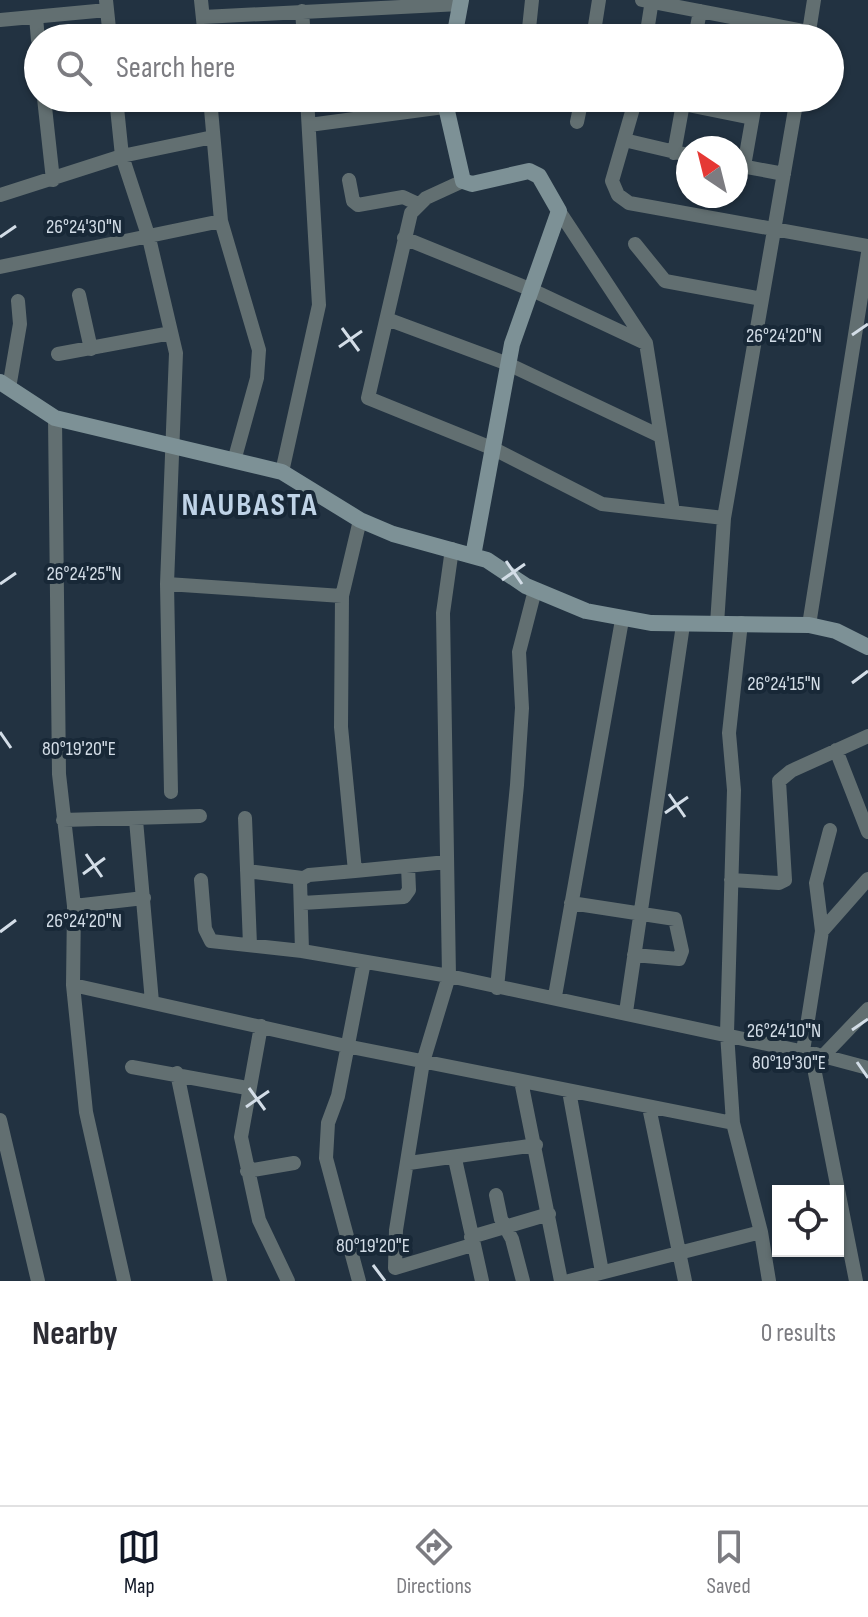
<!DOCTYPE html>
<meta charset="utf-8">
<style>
body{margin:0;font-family:"Sofia Sans Condensed",sans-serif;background:#f2f2f3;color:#2b2b33}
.controls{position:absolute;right:24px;bottom:24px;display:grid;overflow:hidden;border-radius:0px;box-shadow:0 2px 6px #0004}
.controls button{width:72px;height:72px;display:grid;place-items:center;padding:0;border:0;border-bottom:2px solid #e1e1e2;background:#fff;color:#2b2b33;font:40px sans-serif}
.compass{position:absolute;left:676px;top:136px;width:72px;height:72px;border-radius:50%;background:#fff;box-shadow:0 2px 6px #0004;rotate:325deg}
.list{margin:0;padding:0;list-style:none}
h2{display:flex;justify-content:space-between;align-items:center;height:104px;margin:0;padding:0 32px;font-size:34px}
h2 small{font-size:26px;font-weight:400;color:#7c7c81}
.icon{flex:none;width:44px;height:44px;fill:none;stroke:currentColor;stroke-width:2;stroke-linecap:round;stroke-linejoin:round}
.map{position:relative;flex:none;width:868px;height:1281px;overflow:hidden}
.search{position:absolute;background:#fff;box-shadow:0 2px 6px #0004;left:24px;right:24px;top:24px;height:88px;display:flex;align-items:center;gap:20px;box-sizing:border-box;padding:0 28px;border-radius:44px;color:#7c7c81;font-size:30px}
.sheet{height:224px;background:#fff}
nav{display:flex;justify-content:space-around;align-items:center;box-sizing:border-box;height:112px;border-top:2px solid #e1e1e2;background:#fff;font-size:22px;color:#7c7c81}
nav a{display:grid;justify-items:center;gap:4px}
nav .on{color:#111827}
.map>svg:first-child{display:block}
</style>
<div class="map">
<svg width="868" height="1281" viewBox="0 0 868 1281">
<rect width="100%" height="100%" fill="#223241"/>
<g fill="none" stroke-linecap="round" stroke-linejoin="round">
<path stroke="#626f71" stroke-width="14" d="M106 0 110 38
M201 0 205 38
M642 0 809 32
M302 11 304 38
M36 17 38 40
M203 17 460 4
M0 20 107 10
M528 38 532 0
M593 38 599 0
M646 38 652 0
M695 38 700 11
M808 38 814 0
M44 98 53 180
M116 98 122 156 149 238 176 353 167 584 171 792
M210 98 221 221 259 350 257 378 234 461
M636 98 612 181 618 195 629 203 868 246
M683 104 752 118
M520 105V98
M577 122 582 98
M309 125 444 107
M624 140 688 155
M674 153 684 98
M736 165 784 174
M744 166 756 98
M349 180 353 201 358 205 403 197 418 204
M463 181 426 198 411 213 368 398 494 449 602 504 724 518 797 98
M0 195 122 156 213 137
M559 211 646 343 673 512
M404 238 532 290 645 343
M635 244 665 281 762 299
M0 267 221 221
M79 295 91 349
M387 319 508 364 658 435
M58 354 171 333
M9 388 20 324 18 301
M55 418 59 774 74 906 73 985 86 1112 124 1281
M282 472 319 305 307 98
M452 549 443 613 449 976 423 1062 396 1230 395 1268 472 1245
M167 584 342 596
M741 623 729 733 734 790 727 1033 733 1123 761 1232 769 1281
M717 624 724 518
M809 625 868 253
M836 750 868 832
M245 818 250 945
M63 820 200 816
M136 820 152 1002
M247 871 302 878
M355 871 447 862
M201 880 205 929 211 941 302 951 449 976 823 1056 868 1009
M731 880 779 883 785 880 779 781 791 771 868 736
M302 903 404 897 409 890 408 866
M571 903 675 919 682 951 679 959 634 955
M74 906 144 898
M822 931 816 883 830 830
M302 951 300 880 309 875 355 871 341 727 342 596 360 520
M73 985 346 1046 733 1123
M497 988 517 785 522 708 519 652 535 590
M555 996 622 620
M626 1012 683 625
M261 1026 241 1137 259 1220 288 1281
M803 1051 822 931 868 879
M816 1054 815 1073 856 1281
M823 1056 868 1068
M132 1067 247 1088
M177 1073 220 1281
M521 1081 561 1281
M569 1091 602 1272
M649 1107 685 1281
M0 1120 38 1281
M455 1159 482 1281
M409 1163 536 1145
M247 1171 294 1163
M496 1195 501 1219 512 1239 523 1281
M471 1237 549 1214
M359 1281 326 1158 328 1123 338 1096 364 962
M569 1281 761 1232"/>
<path stroke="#7d9196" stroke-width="16" d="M454 38 461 0
M444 98 463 181 472 184 529 171 539 176 559 211 512 344 473 556
M0 382 55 418 282 472 360 520 393 534 487 560 526 586 586 611 651 623 809 625 836 631 868 647"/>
</g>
<path fill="none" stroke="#d3dde7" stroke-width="3" d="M0 237 16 226M342 328 359 351M852 335 868 324M339 347 362 331M506 561 522 584M502 580 525 564M0 584 16 573M852 683 868 671M0 732 11 748M669 794 685 817M665 813 688 797M86 854 102 877M83 874 105 858M0 932 16 920M852 1030 868 1019M857 1062 868 1078M249 1088 265 1110M246 1107 269 1091M373 1265 385 1281"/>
<g text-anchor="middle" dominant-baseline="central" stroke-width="8" stroke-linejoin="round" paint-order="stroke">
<g font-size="32" font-weight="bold" letter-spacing="2" fill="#bfd3e7" stroke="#182837">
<text x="250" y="505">NAUBASTA</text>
</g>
</g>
<g font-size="20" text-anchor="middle" fill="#d3dde7" stroke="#182837" stroke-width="8" stroke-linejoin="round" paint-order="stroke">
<text x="84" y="233">26°24'30"N</text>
<text x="784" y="342">26°24'20"N</text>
<text x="84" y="580">26°24'25"N</text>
<text x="784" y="690">26°24'15"N</text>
<text x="79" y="755">80°19'20"E</text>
<text x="84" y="927">26°24'20"N</text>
<text x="784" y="1037">26°24'10"N</text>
<text x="789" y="1069">80°19'30"E</text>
<text x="373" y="1252">80°19'20"E</text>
</g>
</svg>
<div class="controls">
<button><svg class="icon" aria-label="locate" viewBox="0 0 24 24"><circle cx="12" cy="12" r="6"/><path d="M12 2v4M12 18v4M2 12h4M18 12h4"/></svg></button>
</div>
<svg class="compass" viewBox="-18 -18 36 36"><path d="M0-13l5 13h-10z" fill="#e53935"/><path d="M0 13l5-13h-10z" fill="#7c7c81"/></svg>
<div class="search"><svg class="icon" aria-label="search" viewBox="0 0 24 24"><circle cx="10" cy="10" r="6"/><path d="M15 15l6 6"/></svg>Search here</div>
</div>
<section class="sheet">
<h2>Nearby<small>0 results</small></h2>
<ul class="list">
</ul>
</section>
<nav>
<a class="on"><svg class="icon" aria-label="map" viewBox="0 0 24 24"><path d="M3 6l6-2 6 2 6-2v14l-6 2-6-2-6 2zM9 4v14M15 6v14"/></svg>Map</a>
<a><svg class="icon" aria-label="directions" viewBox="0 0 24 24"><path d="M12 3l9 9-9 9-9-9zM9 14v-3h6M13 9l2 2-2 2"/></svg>Directions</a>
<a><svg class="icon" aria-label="saved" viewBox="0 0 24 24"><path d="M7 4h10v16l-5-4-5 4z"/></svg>Saved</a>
</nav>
